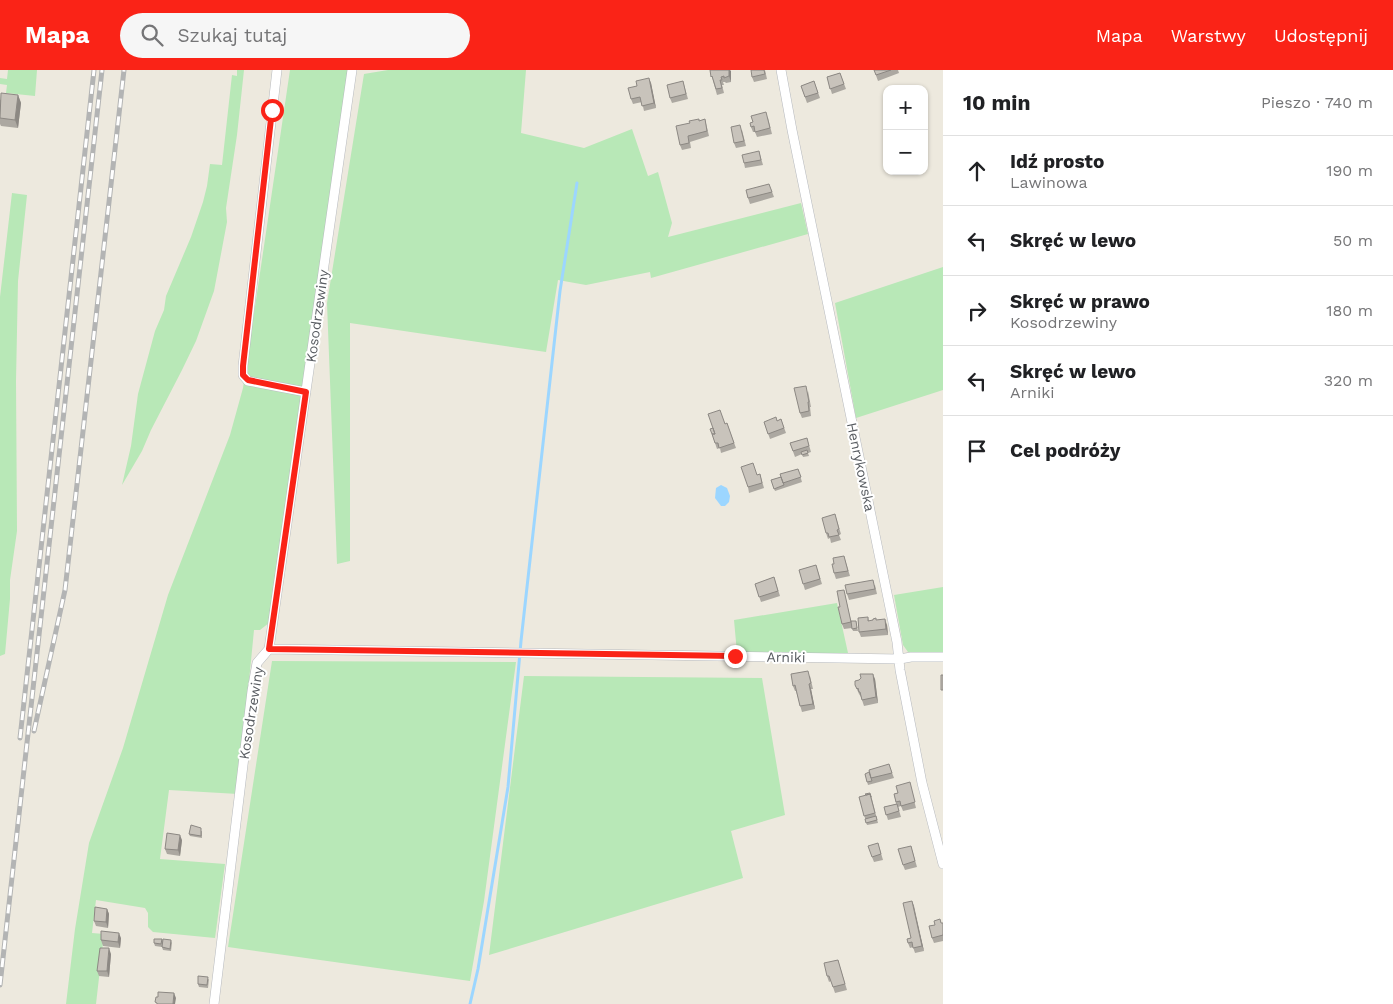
<!DOCTYPE html>
<html lang="pl">
<meta charset="utf-8">
<style>
body{margin:0;font-family:"Work Sans",sans-serif;background:#f6f6f6;color:#202124}
.controls{position:absolute;right:15px;top:15px;display:grid;overflow:hidden;border-radius:10px;box-shadow:0 1px 4px #0004}
.controls button{width:45px;height:45px;display:grid;place-items:center;padding:0;border:0;border-bottom:1px solid #e0e0e0;background:#fff;color:#202124;font:25px sans-serif}
.stop{position:absolute;width:15px;height:15px;margin:-11px;border:4px solid #fa2317;border-radius:50%;background:#fff}
.stop.end{background:#fa2317;border-color:#fff;box-shadow:0 1px 5px #0008}
.list{margin:0;padding:0;list-style:none}
h2{display:flex;justify-content:space-between;align-items:center;height:65px;margin:0;padding:0 20px;font-size:21px}
h2 small{font-size:16px;font-weight:400;color:#757577}
.list li{display:grid;grid-template-columns:32px 1fr auto;gap:15px;align-items:center;box-sizing:border-box;height:70px;padding:0 20px;border-top:1px solid #e0e0e0}
.list b{display:block;font-size:19px;white-space:nowrap}
.list p{margin:0;font-size:16px;white-space:nowrap;color:#757577}
.list em{font-size:16px;font-style:normal;color:#757577}
.icon{flex:none;width:28px;height:28px;fill:none;stroke:currentColor;stroke-width:2;stroke-linecap:round;stroke-linejoin:round}
.map{position:relative;flex:none;width:943px;height:934px;overflow:hidden}
header{display:flex;align-items:center;gap:30px;box-sizing:border-box;height:70px;padding:0 25px;background:#fa2317;color:#fff}
header strong{font-size:24px}
nav{display:flex;gap:28px;margin-inline-start:auto;font-size:18px}
.search{width:350px;height:45px;background:#f6f6f6;display:flex;align-items:center;gap:12px;box-sizing:border-box;padding:0 18px;border-radius:28px;color:#757577;font-size:19px}
main{display:flex}
aside{flex:1;background:#fff}
.map>svg:first-child{display:block}
</style>
<header>
<strong>Mapa</strong>
<div class="search"><svg class="icon" aria-label="search" viewBox="0 0 24 24"><circle cx="10" cy="10" r="6"/><path d="M15 15l6 6"/></svg>Szukaj tutaj</div>
<nav><a>Mapa</a><a>Warstwy</a><a>Udostępnij</a></nav>
</header>
<main>
<div class="map">
<svg width="943" height="934" viewBox="0 0 943 934">
<rect width="100%" height="100%" fill="#ede9de"/>
<path fill="#b8e8b7" d="M8 0H37L35 26 6 23 7 15 0 14V8L7 9Z
M237 0H244L237 65 226 138 227 152 214 221 196 271 182 300 151 360 142 381 122 415 131 376 138 324 155 261 164 240 166 226 191 167 203 132 207 116 210 94 222 95 232 5 237 6Z
M290 0H352L274 549 260 560H254L238 724 169 720 160 789 225 794 215 868 153 862 148 857V843L145 838 96 830 92 863 104 864 96 934H66L75 859 89 773 123 678 168 525 230 365 243 318Z
M388 0H526L521 63 584 78 632 59 648 106 658 102 672 153 668 167 801 133 808 164 651 208 650 202 586 215 558 210 546 282 350 253V491L337 494 327 233 364 4Z
M12 123 27 125 18 211 16 311 17 461 10 510V529L5 584 0 586V227Z
M943 197V320L856 348 835 233Z
M943 517V582H908L903 575 894 525Z
M837 533 848 583H737L734 550Z
M272 591 516 592 484 831 470 911 228 877Z
M524 606 762 608 785 745 731 761 743 808 489 885Z"/>
<path fill="#9cd6ff" d="M721 415 727 418 730 426 729 432 725 436H721L715 428 716 418Z"/>
<g fill="none" stroke-linecap="round" stroke-linejoin="round">
<path stroke="#9cd6ff" stroke-width="3" d="M470 934 478 899 508 717 521 571 560 221 577 113"/>
<g stroke="#b7babf" stroke-width="10">
<path id="minor" d="M277 0 243 296V305L248 311 306 322
M781 0 792 60 897 572 900 600 922 713 943 794
M269 579 900 589 911 587H943
M214 934 252 621 257 593 269 579 352 0"/>
</g>
<use href="#minor" stroke="#fff" stroke-width="9"/>
<g stroke="#b3b4b4" stroke-width="5">
<path id="rail" d="M34 661 65 520 124 0
M20 668 94 0
M0 915 102 0"/>
</g>
<use href="#rail" stroke="#fff" stroke-width="3" stroke-dasharray="9" stroke-linecap="butt"/>
</g>
<path fill="#aca8a1" d="M710 0H730L731 12 726 13 725 12H723L724 15H722L724 23 717 25Z
M765 0 767 9 754 12 752 7Z
M874 0H898L899 3 878 11Z
M840 3 846 19 832 24 827 7Z
M683 11 688 29 672 33 670 28Z
M814 11 820 28 807 33 801 16Z
M651 13 656 38 644 41 642 32 633 34 631 29Z
M18 25 21 33 18 58 1 56 0 54V30Z
M768 48 772 64 757 67 755 62H753L751 57 753 52Z
M705 49 709 66 690 72 691 78 682 80 680 75 699 51Z
M742 60 746 76 736 78 734 73Z
M759 81 763 95 745 98 744 93Z
M771 119 774 127 750 134 748 128Z
M808 321 811 337H810L811 346 802 348 800 343Z
M781 349 786 363 770 369 764 352 777 351Z
M727 353 736 378 721 383 720 378 717 379 712 364 725 354Z
M807 368 811 382 808 383 809 386 803 387 802 384 795 387 790 373Z
M798 399 802 412 775 421 771 410 781 407Z
M760 404 764 418 749 423 748 417 757 405Z
M835 444 841 464 839 465 841 470 831 473 830 468 828 469 826 463Z
M844 486 850 506 836 509 834 503V494Z
M816 495 822 514 805 520 799 500Z
M774 507 780 526 761 532 755 514Z
M875 515 877 524 849 530 847 524Z
M845 525 851 551H856L858 561H853L852 558 844 559 842 554 840 537Z
M868 547 869 551 877 550 887 555 888 565 861 567 859 562Z
M810 606 813 619H811L815 639 802 642 796 621H795L793 616Z
M861 608 875 609 878 633 864 636 861 627 859 624 855 615Z
M891 700 894 708 868 715 865 704Z
M911 718 916 738 903 741 901 736 898 737 901 747 888 750 884 737 896 734 894 724Z
M871 725 878 753 867 755 859 727Z
M202 761V768L190 766 189 764Z
M182 770 180 786 167 784 165 779Z
M878 773 883 790 874 792 872 787Z
M911 776 917 797 905 800 903 795Z
M912 831 924 881 915 883 913 877 910 878 908 873 911 868Z
M107 839 109 844 108 858 96 856 94 851Z
M943 853V871L934 873 932 868 935 855Z
M121 868 120 878 103 876 101 870Z
M162 869 163 871 171 870 172 873 171 881 163 880 162 877 155 876 154 873Z
M111 884 109 907 99 906 97 901Z
M838 890 847 920 835 923 831 911 829 912 827 906Z
M209 909 208 918 199 917 198 914Z"/>
<path fill="#8c8883" d="M729 0H730L731 1V12L729 6Z
M649 8 651 13 656 38 654 33Z
M18 25 21 33 18 58 15 50Z
M885 549 887 555 888 565 886 559Z
M873 604 875 609 878 633 876 627Z
M809 614 811 619 815 639 813 634Z
M180 765 182 770 180 786 178 780Z
M912 831 914 836 924 881 922 876Z
M107 839 109 844 108 858 106 852Z
M119 863 121 868 120 878 118 872Z
M109 878 111 884 109 907 107 901Z
M174 923 176 928 175 934H173Z"/>
<path fill="#c8c3bb" stroke="#8c8883" d="M710 0H729V6L724 8V6L721 7 722 10H720L722 18 716 19 712 6 711 7Z
M751 0H764L765 4 752 7Z
M874 0H891L876 5Z
M840 3 844 14 830 19 827 7Z
M649 8 654 33 642 36 640 27 631 29 628 18 637 16 636 11Z
M683 11 686 24 670 28 667 15Z
M814 11 818 23 805 27 801 16Z
M1 23 18 25 15 50 0 48Z
M766 42 770 58 755 62 754 56 751 57 750 53 753 52 751 46Z
M699 49V51L705 49 707 61 688 66 689 73 680 75 676 56 690 53 689 51Z
M740 55 744 71 734 73 731 57Z
M759 81 761 90 744 93 742 85Z
M769 114 772 122 748 128 746 120Z
M806 316 809 332H808L809 341 800 343 794 318Z
M720 340 725 354 727 353 734 373 719 378 718 373H715L712 364H715L708 344Z
M776 347 777 351 781 349 784 358 768 364 764 352Z
M713 358 715 364H712L710 359Z
M807 368 809 376 793 381 790 373Z
M807 380 808 383 802 385 801 382Z
M753 393 757 405 760 404 762 413 748 417 741 397Z
M798 399 801 407 783 413 780 404Z
M781 407 784 415 774 419 771 410Z
M835 444 839 459 837 460 839 465 829 467 828 463H826L822 448Z
M844 486 848 501 834 503 832 494H834L833 488Z
M816 495 820 509 803 514 799 500Z
M774 507 778 521 759 527 755 514Z
M873 510 875 519 847 524 845 515Z
M844 520 851 552 842 554 838 537H840L837 521Z
M868 547V551L873 550V549L876 548V550L885 549 886 559 859 562 858 548Z
M851 551H856L857 558 852 559Z
M808 601 811 613 809 614 813 634 800 636 795 615 793 616 791 604Z
M860 604H873L876 627 862 630 860 622H859L858 618 857 619 855 615V611L859 610 861 608Z
M941 605H943V620H941Z
M889 694 892 703 871 708 869 700Z
M869 702 872 711 867 712 865 704Z
M910 712 915 732 901 736 900 731 896 732 894 724 898 723 896 716Z
M870 723 871 727 870 724 866 725 865 724Z
M870 724 875 743 864 746 859 727Z
M897 734 899 741 886 745 884 737Z
M876 746 877 750 866 753 865 749Z
M191 755 201 758V766L189 764Z
M167 763 180 765 178 780 165 779Z
M878 773 881 784 872 787 868 776Z
M911 776 915 791 903 795 898 779Z
M912 831 922 876 913 878 912 872 908 873 907 869 911 868 903 833Z
M95 837 107 839 106 852 94 851Z
M940 849 941 853H943V865L932 868 929 856 935 855 934 851Z
M101 861 119 863 118 872 101 870Z
M154 869H162L161 874 154 873Z
M163 869 171 870 170 879 162 877Z
M100 878H109L107 901H97Z
M838 890 845 914 833 917 829 906H827L824 893Z
M198 906 208 907 207 915 198 914Z
M158 922 174 923 173 934H157V933L155 932 156 927H158Z"/>
<g fill="none" stroke-linecap="round" stroke-linejoin="round">
<path stroke="#fa2317" stroke-width="6" d="M272 40 243 296V305L248 310 306 322 269 579 735 586"/>
</g>
<g text-anchor="middle" dominant-baseline="central" stroke-width="4" stroke-linejoin="round" paint-order="stroke">
<g font-size="14" fill="#585c61" stroke="#fff">
<text transform="translate(317 246) rotate(-82)">Kosodrzewiny</text>
<text transform="translate(861 397) rotate(78)">Henrykowska</text>
<text transform="translate(786 587) rotate(1)">Arniki</text>
<text transform="translate(251 643) rotate(-81)">Kosodrzewiny</text>
</g>
</g>
</svg>
<div class="controls">
<button>+</button>
<button>−</button>
</div>
<div class="stop" style="left:272px;top:40px"></div>
<div class="stop end" style="left:735px;top:586px"></div>
</div>
<aside>
<h2>10 min<small>Pieszo · 740 m</small></h2>
<ul class="list">
<li><svg class="icon" aria-label="ahead" viewBox="0 0 24 24"><path d="M12 20V5M6 11l6-6 6 6"/></svg><div><b>Idź prosto</b><p>Lawinowa</p></div><em>190 m</em></li>
<li><svg class="icon" aria-label="left" viewBox="0 0 24 24"><path d="M17 20v-9H6M10 6l-5 5 5 5"/></svg><div><b>Skręć w lewo</b></div><em>50 m</em></li>
<li><svg class="icon" aria-label="right" viewBox="0 0 24 24"><path d="M7 20v-9h11M14 6l5 5-5 5"/></svg><div><b>Skręć w prawo</b><p>Kosodrzewiny</p></div><em>180 m</em></li>
<li><svg class="icon" aria-label="left" viewBox="0 0 24 24"><path d="M17 20v-9H6M10 6l-5 5 5 5"/></svg><div><b>Skręć w lewo</b><p>Arniki</p></div><em>320 m</em></li>
<li><svg class="icon" aria-label="arrive" viewBox="0 0 24 24"><path d="M6 21V4h12l-3 4 3 4H6"/></svg><div><b>Cel podróży</b></div></li>
</ul>
</aside>
</main>
